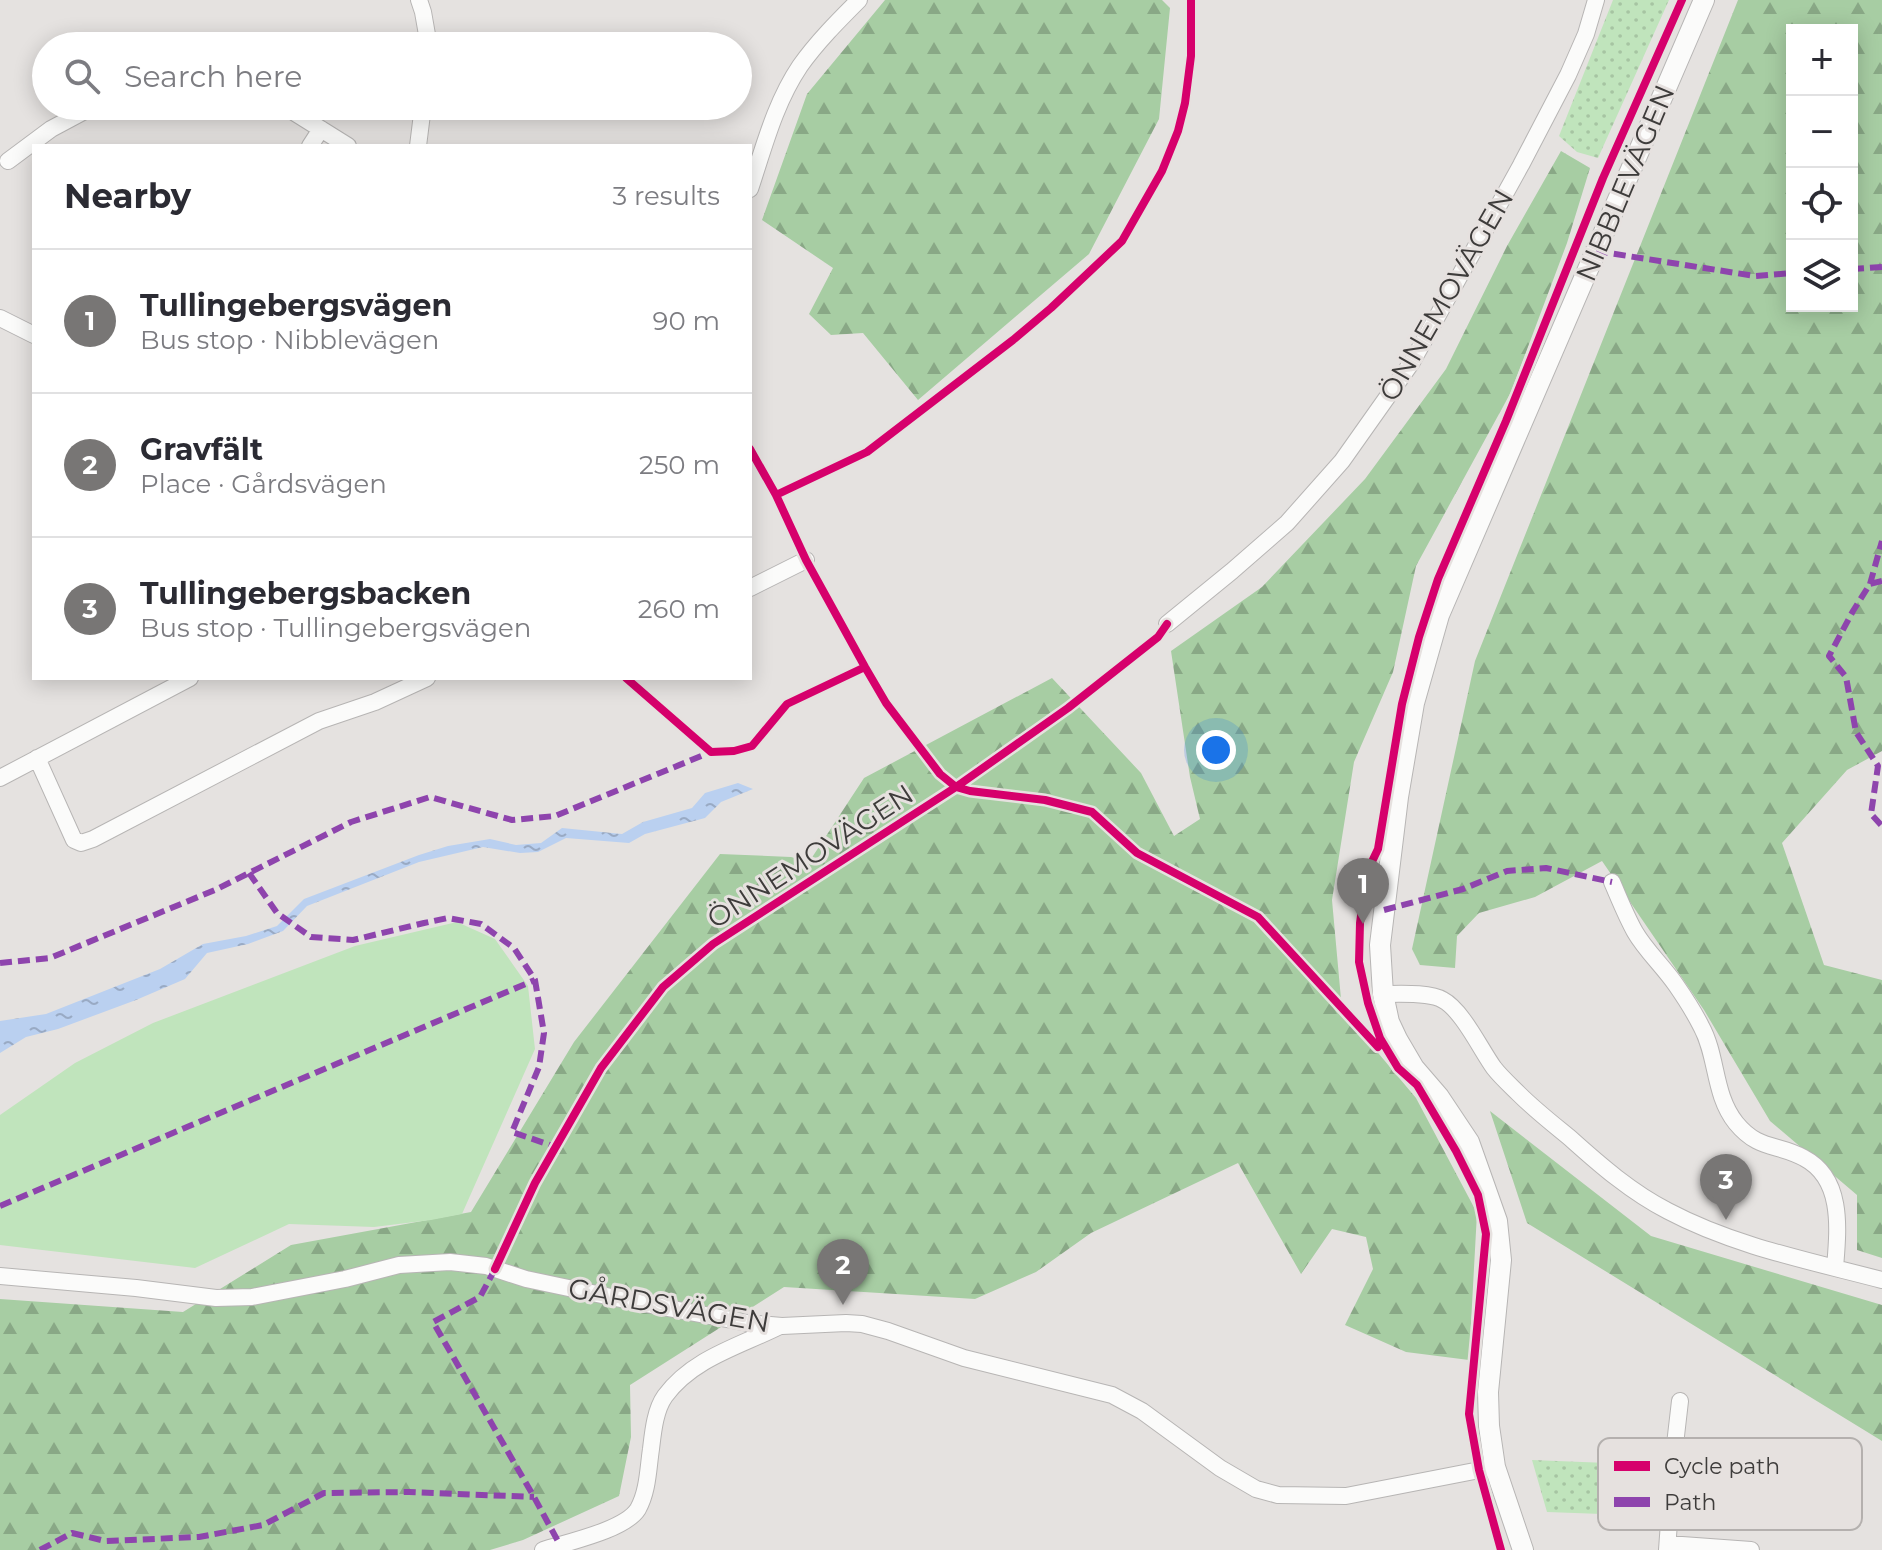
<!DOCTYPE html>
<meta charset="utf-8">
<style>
body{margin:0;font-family:Montserrat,sans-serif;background:#f2f2f3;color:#2b2b33}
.controls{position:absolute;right:24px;top:24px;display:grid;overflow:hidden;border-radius:0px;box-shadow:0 4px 20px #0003}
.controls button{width:72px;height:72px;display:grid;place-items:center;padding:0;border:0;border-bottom:2px solid #e1e1e2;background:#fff;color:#2b2b33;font:40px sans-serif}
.you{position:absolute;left:1216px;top:750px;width:28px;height:28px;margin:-20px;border:6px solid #fff;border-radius:50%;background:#1a73e8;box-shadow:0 0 0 12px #1a73e833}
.badge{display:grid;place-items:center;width:52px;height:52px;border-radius:50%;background:#787675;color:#fff;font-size:26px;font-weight:700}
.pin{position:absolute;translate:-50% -66px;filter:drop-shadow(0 2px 4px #0008)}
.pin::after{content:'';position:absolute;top:42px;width:28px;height:24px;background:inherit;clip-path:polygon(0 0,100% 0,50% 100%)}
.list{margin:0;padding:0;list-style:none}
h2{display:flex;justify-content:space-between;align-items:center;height:104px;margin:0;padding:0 32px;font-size:34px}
h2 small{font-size:26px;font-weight:400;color:#7c7c81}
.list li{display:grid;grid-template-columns:52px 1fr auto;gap:24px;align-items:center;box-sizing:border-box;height:144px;padding:0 32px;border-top:2px solid #e1e1e2}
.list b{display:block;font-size:30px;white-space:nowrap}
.list p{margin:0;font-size:26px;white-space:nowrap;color:#7c7c81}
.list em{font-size:26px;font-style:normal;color:#7c7c81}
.icon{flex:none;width:44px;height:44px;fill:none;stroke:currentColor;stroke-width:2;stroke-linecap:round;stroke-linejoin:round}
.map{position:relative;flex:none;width:1882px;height:1550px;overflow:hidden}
.search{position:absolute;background:#fff;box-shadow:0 4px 20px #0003;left:32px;top:32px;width:720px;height:88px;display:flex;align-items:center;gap:20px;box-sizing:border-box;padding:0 28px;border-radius:44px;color:#7c7c81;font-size:30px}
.panel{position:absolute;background:#fff;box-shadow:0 4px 20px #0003;left:32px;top:144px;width:720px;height:536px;border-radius:0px}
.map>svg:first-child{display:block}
</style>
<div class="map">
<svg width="1882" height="1550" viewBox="0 0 1882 1550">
<defs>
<pattern id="grass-dots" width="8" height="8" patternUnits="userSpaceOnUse" patternTransform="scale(2)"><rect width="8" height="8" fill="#c0e4bc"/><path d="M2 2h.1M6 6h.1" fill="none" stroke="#a6c4a2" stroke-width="1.8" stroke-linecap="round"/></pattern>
<pattern id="forest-firs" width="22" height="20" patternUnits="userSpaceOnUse" patternTransform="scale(2)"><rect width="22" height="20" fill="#a7cda3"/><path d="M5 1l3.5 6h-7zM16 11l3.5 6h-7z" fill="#89a886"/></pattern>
<pattern id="water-ripples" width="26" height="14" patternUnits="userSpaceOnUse" patternTransform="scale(2)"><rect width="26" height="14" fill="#bad0f0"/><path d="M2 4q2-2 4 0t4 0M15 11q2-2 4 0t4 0" fill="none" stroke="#99aac4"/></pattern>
</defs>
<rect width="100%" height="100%" fill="#e5e2e0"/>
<path fill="url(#grass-dots)" d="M1613 0H1669L1598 158 1577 152 1559 136Z
M1532 1460 1658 1465 1657 1516 1547 1512Z"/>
<path fill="url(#forest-firs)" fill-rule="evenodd" d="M885 0H1162L1170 8 1159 119 1089 254 918 400 863 333 831 335 809 314 833 268 762 220 807 94Z
M1738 0H1882V751L1847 770 1782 843 1824 965 1882 980V1258L1857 1250V1195L1770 1121 1704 1010 1602 861 1535 897 1479 913 1457 936 1455 968 1420 965 1412 949 1475 661ZM1792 30H1852V306H1792Z
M1561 151 1590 168 1567 243 1511 392 1416 566 1393 672 1354 762 1332 900 1342 1010 1416 1098 1477 1213 1469 1360 1406 1352 1345 1325 1373 1269 1366 1237 1332 1229 1301 1274 1238 1163 1091 1233 1036 1272 975 1299 784 1287 630 1385 631 1437 619 1496 523 1540 490 1550H0V1299L183 1312 291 1245 471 1212 574 1042 720 854 791 857 809 862 864 778 1052 678 1141 773 1174 836 1200 819 1190 777 1171 651 1262 587 1365 479 1446 369 1507 246Z
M1490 1111 1651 1236 1882 1305V1441L1527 1223Z"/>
<path fill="#c0e4bc" d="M457 922 495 939 528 986 535 1049 462 1214 431 1220 374 1227 289 1224 195 1268 0 1245V1115L75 1063 153 1023 355 946Z"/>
<path fill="url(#water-ripples)" d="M738 783 753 789 721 802 705 818 645 834 629 843 566 838 538 852 520 853 483 847 419 862 307 906 283 931 248 944 207 953 185 979 136 1000 58 1029 26 1037 0 1053V1021L46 1014 160 969 203 944 246 936 277 926 304 899 419 855 448 846 490 839 516 845 541 843 562 828 622 834 643 822 692 808 705 793Z"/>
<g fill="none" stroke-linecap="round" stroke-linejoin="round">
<g stroke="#b7b5b4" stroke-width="18">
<path id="minor" d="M419 0 423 12 429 46
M284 106 348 146
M310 146 321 129
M418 146 423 106
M8 161 51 129 94 106
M750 189C764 147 775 103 800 66 817 42 838 21 859 0
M0 318 34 335
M750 588 806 560
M1167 624 1232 571 1287 523 1342 461 1412 362 1521 165 1568 75 1586 34 1596 0
M37 758 74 840 81 843 93 839 319 721 375 702 427 678
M0 778 190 678
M1612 882C1619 898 1626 916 1635 932 1646 951 1663 966 1676 985 1685 998 1694 1012 1701 1026 1718 1057 1713 1094 1736 1123 1759 1151 1777 1143 1804 1158 1844 1179 1838 1230 1835 1268
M1383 994C1398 994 1430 992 1443 1000 1462 1010 1481 1050 1494 1068 1501 1077 1511 1086 1519 1094 1535 1110 1553 1124 1570 1138 1600 1165 1631 1192 1668 1211 1734 1246 1810 1261 1882 1280
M0 1276 136 1288 216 1298 252 1297 345 1279 399 1265 450 1262 486 1266 526 1279 630 1301 748 1323 782 1326 846 1323 862 1324 888 1331 964 1358 1112 1395 1142 1411 1220 1468 1256 1489 1278 1495 1346 1496 1495 1467
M1668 1544 1751 1550
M543 1550C568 1542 625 1530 638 1509 648 1491 648 1469 651 1449 653 1432 655 1410 665 1396 693 1358 740 1346 780 1326
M1667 1550 1674 1453 1680 1401"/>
</g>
<g stroke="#b7b5b4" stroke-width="22">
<path id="tertiary" d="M1523 1550 1495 1467 1489 1426 1488 1392 1501 1260 1497 1221 1469 1142 1439 1097 1414 1068 1397 1039 1389 1022 1383 994 1380 945 1398 797 1414 703 1439 615 1704 0"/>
</g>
<use href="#minor" stroke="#fbfbfa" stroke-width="16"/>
<use href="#tertiary" stroke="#fbfbfa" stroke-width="20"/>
<path stroke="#8e44ad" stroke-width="6" stroke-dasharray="12 6" stroke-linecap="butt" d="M1596 251 1755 276 1792 273
M1852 269 1882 267
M1882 581 1870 584 1853 611 1829 656 1846 677 1856 732 1878 766 1871 814 1882 826
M1870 584 1882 541
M249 873 277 913 311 937 353 940 424 923 448 918 481 924 514 948 535 980 544 1033 539 1067 512 1132 556 1147
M1384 910 1463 889 1507 871 1546 868 1612 882
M0 963 50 958 215 890 351 822 430 797 512 820 555 816 711 752
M0 1206 535 980
M495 1269 480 1297 433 1322 534 1497 560 1545
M40 1550 72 1533 105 1541 199 1537 263 1525 324 1493 409 1492 534 1497"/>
<g stroke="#e6e1df" stroke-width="13">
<path id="cycleway" d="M750 449 776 495 806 560 865 667 886 703 940 774 956 787 970 791 1045 800 1092 812 1137 853 1258 917 1378 1047
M776 495 867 452 1013 340 1051 308 1122 241 1162 171 1178 131 1185 103 1191 56V0
M626 678 711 752 734 751 752 746 787 704 865 667
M495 1269 535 1183 601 1068 663 987 713 944 956 787 1068 708 1158 637 1167 624
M1501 1550 1479 1470 1469 1414 1486 1234 1478 1195 1456 1151 1417 1085 1398 1068 1380 1038 1368 1003 1359 962 1360 923 1367 872 1378 849 1402 704 1419 637 1438 579 1506 421 1603 178 1682 0"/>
</g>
<use href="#cycleway" stroke="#d6006c" stroke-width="8"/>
</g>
<g text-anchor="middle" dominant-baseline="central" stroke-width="6" stroke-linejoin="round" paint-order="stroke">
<g font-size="28" fill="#3e3c3b" stroke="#e6e1df">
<text transform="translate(1625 183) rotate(-67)">NIBBLEVÄGEN</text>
<text transform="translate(1446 295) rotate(-60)">ÖNNEMOVÄGEN</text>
<text transform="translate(810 856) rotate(-33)">ÖNNEMOVÄGEN</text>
<text transform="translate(669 1305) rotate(10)">GÅRDSVÄGEN</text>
</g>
</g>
<rect x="1598" y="1438" width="264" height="92" rx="12" fill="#e6e1df" stroke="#b4b0ae" stroke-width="2"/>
<rect x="1614" y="1461" width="36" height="10" fill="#d6006c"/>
<rect x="1614" y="1497" width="36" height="10" fill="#8e44ad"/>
<g font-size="22" fill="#3e3c3b">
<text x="1664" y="1474">Cycle path</text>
<text x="1664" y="1510">Path</text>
</g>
</svg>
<div class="controls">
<button>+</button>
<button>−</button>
<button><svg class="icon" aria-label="locate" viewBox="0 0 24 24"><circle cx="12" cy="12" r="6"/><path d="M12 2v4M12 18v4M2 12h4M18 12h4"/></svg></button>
<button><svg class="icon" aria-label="layers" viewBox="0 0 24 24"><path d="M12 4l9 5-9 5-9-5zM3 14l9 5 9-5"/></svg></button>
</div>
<div class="you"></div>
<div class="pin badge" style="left:1363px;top:924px">1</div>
<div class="pin badge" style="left:843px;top:1305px">2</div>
<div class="pin badge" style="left:1726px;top:1220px">3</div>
<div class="search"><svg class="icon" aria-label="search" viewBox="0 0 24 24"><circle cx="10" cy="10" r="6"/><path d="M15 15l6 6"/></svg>Search here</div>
<section class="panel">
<h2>Nearby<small>3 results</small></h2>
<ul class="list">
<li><span class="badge">1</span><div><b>Tullingebergsvägen</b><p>Bus stop · Nibblevägen</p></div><em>90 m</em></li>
<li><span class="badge">2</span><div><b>Gravfält</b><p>Place · Gårdsvägen</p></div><em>250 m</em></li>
<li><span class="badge">3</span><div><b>Tullingebergsbacken</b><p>Bus stop · Tullingebergsvägen</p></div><em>260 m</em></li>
</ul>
</section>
</div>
